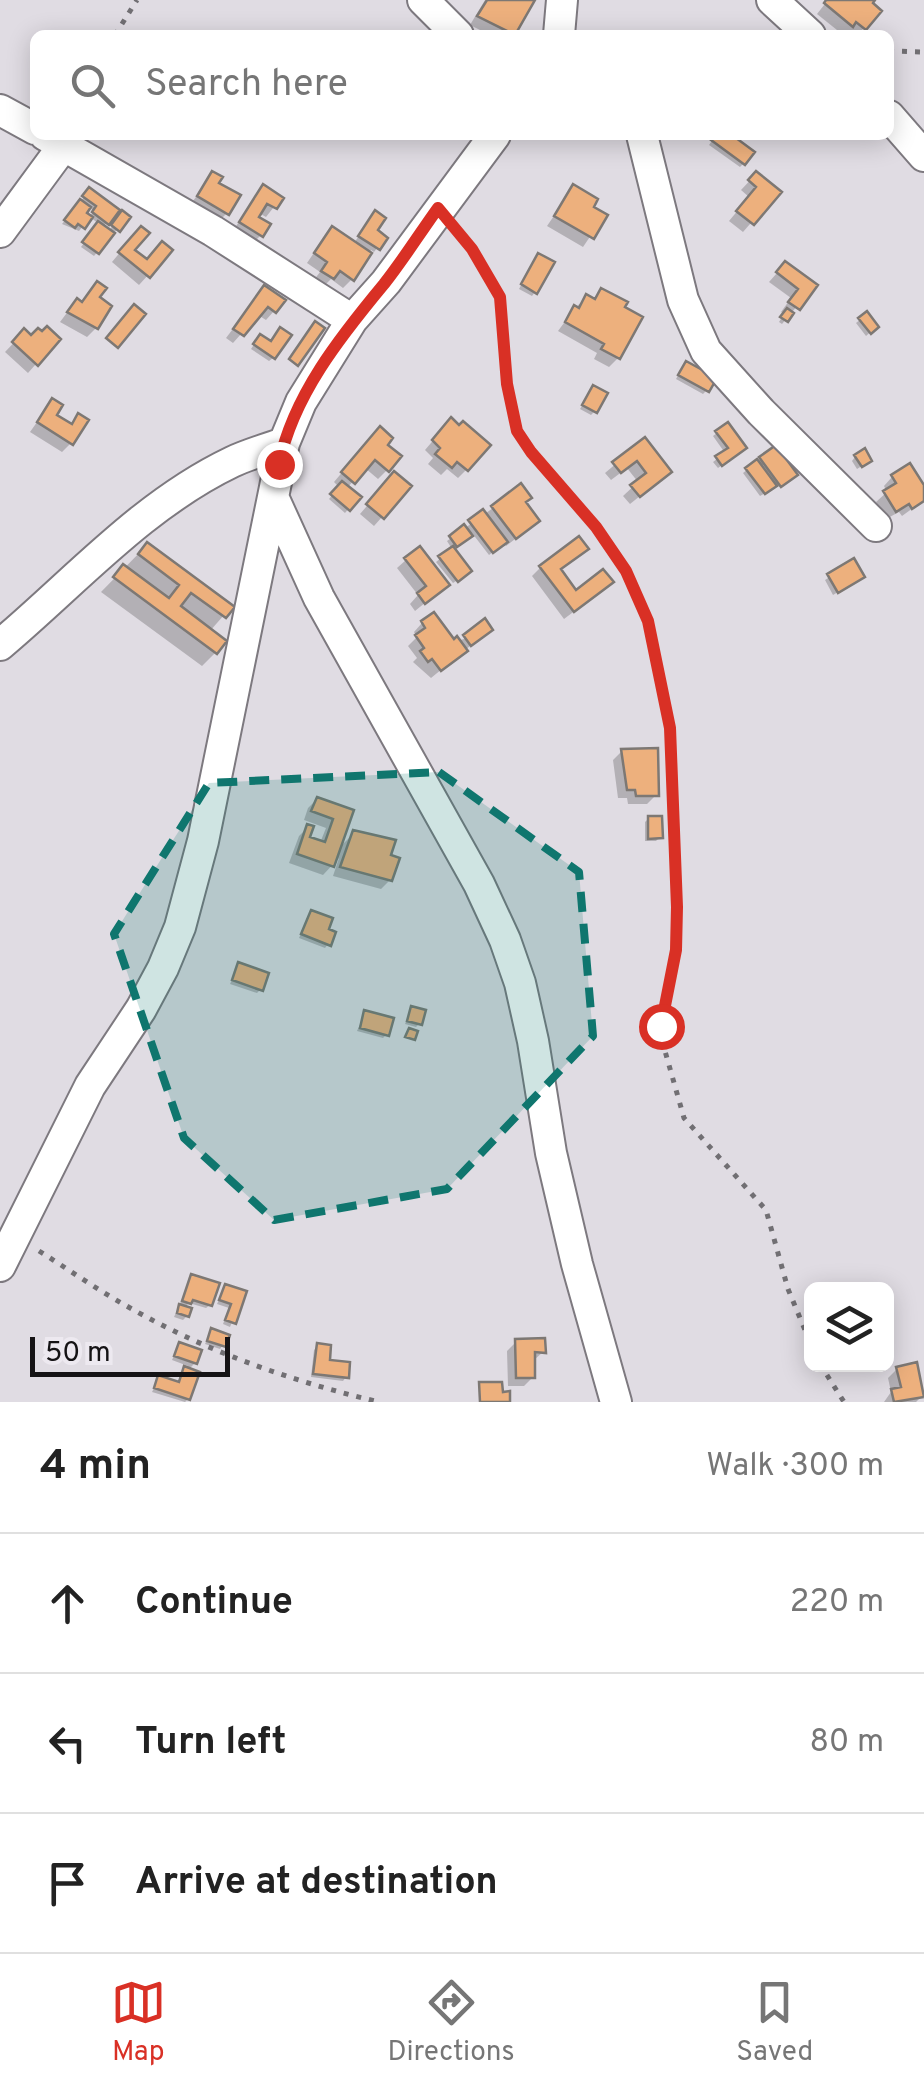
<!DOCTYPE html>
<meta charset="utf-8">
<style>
body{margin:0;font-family:Overpass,sans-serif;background:#f6f6f6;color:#222}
.controls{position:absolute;right:30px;bottom:30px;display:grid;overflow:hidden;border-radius:15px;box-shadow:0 5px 25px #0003}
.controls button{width:90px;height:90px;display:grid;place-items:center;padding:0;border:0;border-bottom:2px solid #e0e0e0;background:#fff;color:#222;font:50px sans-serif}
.scale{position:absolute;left:30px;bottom:25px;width:200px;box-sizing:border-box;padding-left:10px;border:5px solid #151315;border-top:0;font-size:28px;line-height:35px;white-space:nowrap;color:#151315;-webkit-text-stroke:8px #ede9f0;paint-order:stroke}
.stop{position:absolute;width:30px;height:30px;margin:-22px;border:8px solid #d93025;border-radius:50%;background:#fff}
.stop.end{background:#d93025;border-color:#fff;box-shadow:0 2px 10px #0008}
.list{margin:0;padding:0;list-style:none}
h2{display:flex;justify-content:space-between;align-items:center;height:130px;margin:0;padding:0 40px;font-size:42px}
h2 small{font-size:32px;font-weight:400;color:#767676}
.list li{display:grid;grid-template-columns:65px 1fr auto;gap:30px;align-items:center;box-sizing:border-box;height:140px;padding:0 40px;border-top:2px solid #e0e0e0}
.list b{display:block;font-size:38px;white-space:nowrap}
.list em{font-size:32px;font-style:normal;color:#767676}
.icon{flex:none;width:55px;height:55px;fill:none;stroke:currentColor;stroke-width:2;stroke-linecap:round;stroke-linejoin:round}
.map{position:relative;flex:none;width:924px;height:1402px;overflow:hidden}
.search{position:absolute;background:#fff;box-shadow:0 5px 25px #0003;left:30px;right:30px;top:30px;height:110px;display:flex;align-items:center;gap:25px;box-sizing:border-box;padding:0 35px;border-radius:15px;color:#767676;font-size:38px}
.sheet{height:550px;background:#fff}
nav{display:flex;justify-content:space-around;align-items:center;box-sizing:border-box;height:140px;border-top:2px solid #e0e0e0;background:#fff;font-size:28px;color:#767676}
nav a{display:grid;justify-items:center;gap:5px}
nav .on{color:#d93025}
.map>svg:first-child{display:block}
</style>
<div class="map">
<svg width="924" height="1402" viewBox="0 0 924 1402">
<rect width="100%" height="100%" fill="#e0dce3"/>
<path fill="#0003" fill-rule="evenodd" d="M485 0H532L511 35H490L470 25Z
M828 0H872L864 28 857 35 846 30 842 34 817 14Z
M716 135H727L744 163 740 167 709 145Z
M213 174 227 213 218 222 190 205Z
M756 174 778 192 743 232 729 221 749 197 741 190Z
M263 187 281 198 266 217 259 213 256 218 261 235 252 244 232 232Z
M573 188 590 208 604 216 583 247 547 226Z
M90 190 107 223 102 227 108 232 119 217H128L94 256 81 247 99 224 90 217 79 231 62 224ZM88 207 94 211 89 217 84 213Z
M372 217 374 231 385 238 374 252 371 250 352 279 343 288 331 279 323 287 314 280 320 272 307 263 324 238 354 243Z
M132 238V250L146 262 170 251 139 285 112 262Z
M535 260V292L532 296 519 289Z
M785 264 815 285 782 324 779 322 784 314 781 312 791 298 769 282Z
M264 288 274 311 266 320 258 315 233 343 226 338Z
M601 291 618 358 609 367 594 359 597 353 558 331 575 308 587 297 592 300Z
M97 297 96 328 87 337 60 322 69 310Z
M866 315 876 327 866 336 856 323Z
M24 332 31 338 36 364 28 373 5 352Z
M257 340 273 358 269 361 251 349Z
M682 368 707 390 703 394 676 379Z
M593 388 595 411 591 415 580 409Z
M52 401 53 416 69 426 79 416 71 443 62 452 30 432Z
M442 430 467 469 458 478 447 469 441 475 428 464 433 458 425 450Z
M717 433 740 452 718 468 713 462 725 453 713 436Z
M371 438 384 445 387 470 378 479 365 468 347 488 358 498 345 513 329 499 339 487 334 482Z
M644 440 660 480 630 504 623 496 638 482 627 468 611 480 605 473Z
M855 457 865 464 857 469 852 461Z
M761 459 791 478 760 496 743 473Z
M892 477 924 490V500L902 516 899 512 886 519 876 502 887 492 884 486Z
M386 484 382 517 374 526 360 514Z
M523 503 528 529 506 546 504 543 489 555 472 533 452 549 465 575 453 583 436 562 452 549 447 541 493 508Z
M147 545 231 607 210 631 215 653 202 666 101 592Z
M406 560 437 593 415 611 410 604 418 595 397 568Z
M853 562 858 580 833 595 825 580Z
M540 568 576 593 601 591 564 619 532 576Z
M422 623 453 642 486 633 431 678 413 662 417 658 408 646 417 637 414 632Z
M622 751 656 795 647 804H628L627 798H618L613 760Z
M317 799 351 811 338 849 354 833 387 856 390 880 381 889 333 876 339 858 323 875 289 863 299 836 308 827 307 838 320 843 326 828 304 820 308 808Z
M649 818 660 837 656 841H645V822Z
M311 912 326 931 328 944 325 948 299 938Z
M239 965 261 989 257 993 230 984Z
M412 1009 420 1023 416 1027 405 1024Z
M365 1013 387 1034 383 1038 357 1031Z
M192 1277 210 1305 206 1308 189 1303 184 1308 187 1316 183 1320 174 1317Z
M225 1287 244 1293 230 1327 223 1324 229 1308 217 1304Z
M211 1331 223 1345 220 1349 205 1344Z
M516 1342 543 1352 534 1360 533 1377 524 1386H508L507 1351Z
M179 1345 195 1363 188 1370V1399L185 1402 152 1392 159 1378 177 1384 181 1373 188 1366 172 1360Z
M318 1346 327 1362 346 1377 343 1381 311 1377 314 1350Z
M897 1369 922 1396 916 1402H884L891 1392 888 1378Z"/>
<path fill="#edb07d" stroke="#7d7874" stroke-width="2.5" d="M487 0H535L515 35 477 16Z
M826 0H875L873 3 882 11 866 30 856 22 853 27 824 3Z
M715 135H732L755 152 745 165 711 140Z
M212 171 223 177 219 183 241 195 229 215 197 196Z
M756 171 782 192 754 225 736 211 756 187 748 180Z
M263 184 284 198 277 209 267 204 259 217 271 224 263 237 239 222Z
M573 184 598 199 594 207 608 215 594 239 554 216Z
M89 187 120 210 109 225 92 212 96 206 82 196Z
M80 199 91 207 87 213 93 217 85 229 78 224 75 228 64 220Z
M122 210 131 217 120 232 111 225Z
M375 210 386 218 378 230 388 238 380 250 358 236Z
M98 221 115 233 99 254 82 242Z
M141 226 150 233 135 250 147 259 162 241 173 250 150 278 118 252Z
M332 226 372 253 354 281 340 271 334 279 321 271 327 262 314 253Z
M538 253 555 262 537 294 521 284Z
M785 261 818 285 800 310 788 302 798 289 776 272Z
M97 281 107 288 100 297 112 306 98 329 67 312 77 298 82 302Z
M264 285 286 300 276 313 268 307 244 336 233 329Z
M601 288 628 302 625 307 643 317 620 359 601 349 604 344 565 322 574 305 579 308 586 294 595 299Z
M134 304 146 314 118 348 106 338Z
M787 308 794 313 788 322 780 317Z
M867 311 879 327 871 334 858 318Z
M315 321 325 328 298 366 289 359Z
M47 326 61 339 38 366 12 342 24 328 31 335 38 328 42 331Z
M280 327 292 335 275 359 253 344 260 334 271 341Z
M686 361 717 378 709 392 678 375Z
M593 385 608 393 597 413 582 405Z
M52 398 63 405 57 415 72 424 78 413 89 420 73 445 37 422Z
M451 417 459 425 463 421 491 445 468 471 457 462 452 468 435 454 440 448 432 440Z
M728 422 747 448 722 466 715 456 728 448 715 431Z
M380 426 393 438 388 445 402 456 389 472 375 460 355 484 341 472Z
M645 437 672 472 640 497 630 485 646 473 637 461 621 473 612 462Z
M776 445 798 475 781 487 759 457Z
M865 448 872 461 862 467 854 455Z
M757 459 777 486 765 494 745 468Z
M910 463 924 485V501L912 509 909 504 896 512 883 491 896 483 891 475Z
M394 471 412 486 384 519 366 504Z
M342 481 362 497 350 511 330 494Z
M521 483 532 498 526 502 540 521 516 539 491 506Z
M483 509 508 542 493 553 468 520Z
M464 524 473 536 457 547 449 536Z
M579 536 589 549 561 569 576 590 603 569 614 582 574 612 539 566Z
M147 542 235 607 226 618 191 593 181 606 227 641 217 654 113 577 123 564 169 598 179 585 138 554Z
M420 546 450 585 425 604 417 593 426 586 404 558Z
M453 546 472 571 458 582 438 556Z
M854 558 865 577 838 593 827 574Z
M434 612 454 639 457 636 468 651 441 671 432 659 428 662 420 651 424 648 415 635 425 628 421 621Z
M485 618 493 630 471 646 463 635Z
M658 748 659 796H636L635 790H627L621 749Z
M317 797 354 810 334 867 297 854 307 824 314 826 310 837 325 842 333 819 311 811Z
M648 816H662L663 838 648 839Z
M353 830 396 840 391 855 400 858 392 881 340 867Z
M311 910 333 918 329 929 336 932 331 946 301 934Z
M238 962 269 973 263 991 232 980Z
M411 1006 426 1010 422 1025 407 1021Z
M364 1010 394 1018 389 1036 360 1028Z
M409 1028 418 1031 415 1040 405 1037Z
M191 1274 220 1283 212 1306 193 1300 191 1304 182 1301Z
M225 1284 247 1291 236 1324 225 1320 231 1304 219 1300Z
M179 1304 192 1308 189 1317 177 1313Z
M211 1328 230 1335 226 1347 207 1341Z
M545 1338 546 1353 535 1352V1378H516L515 1339Z
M179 1342 202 1350 197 1364 174 1356Z
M317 1343 331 1345 330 1360 350 1362 349 1378 313 1374Z
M917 1362 924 1397 894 1402 891 1389 901 1387 896 1367Z
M184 1366 200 1372 190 1400 154 1388 158 1375 179 1382Z
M479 1382H502L503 1392 510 1391V1402H480Z"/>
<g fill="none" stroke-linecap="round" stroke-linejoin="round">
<g stroke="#7d797f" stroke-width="34">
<path id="street" d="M423 0 458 35
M772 0 810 35
M559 35 562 0
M0 110 35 129
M889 116 924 156
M45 135 213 231 352 320
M642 135 683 300 706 351 761 412 876 526
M0 232 64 145
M274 499 319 598 479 884 505 940 520 983 533 1041 551 1153 577 1264 616 1402
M0 645C75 582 142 505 232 462 249 454 267 449 284 443
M0 1266 90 1086 141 1009 163 968 180 927 203 841 284 443 301 402 352 320 386 282 495 135"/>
</g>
<path stroke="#716f73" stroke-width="5" stroke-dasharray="5 8" stroke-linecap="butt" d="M115 35 137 0
M889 51 924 52
M456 230 472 249 500 297 507 384 517 431 596 527 626 571 648 621 670 728 677 907 676 950 661 1026 665 1051 684 1118 766 1210 788 1289 812 1347
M39 1251C68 1269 96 1289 125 1305 204 1351 291 1381 379 1402
M820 1364 844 1402"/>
<use href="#street" stroke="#fff" stroke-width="30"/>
</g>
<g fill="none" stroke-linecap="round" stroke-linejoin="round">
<path stroke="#d93025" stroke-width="12" d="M279 464C293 396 340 337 384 284 403 260 420 233 438 208L472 249 500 297 507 384 517 431 531 452 596 527 626 571 648 621 670 728 677 907 676 950 661 1026"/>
</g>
<path fill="#0f766e" fill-opacity="0.2" stroke="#0f766e" stroke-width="8" stroke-dasharray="20 12" stroke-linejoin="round" d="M439 772 579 872 593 1036 447 1189 274 1220 184 1138 114 934 209 783Z"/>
</svg>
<div class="controls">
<button><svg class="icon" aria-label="layers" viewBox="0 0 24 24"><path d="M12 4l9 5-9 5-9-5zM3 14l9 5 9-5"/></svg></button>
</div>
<div class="scale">50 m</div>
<div class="stop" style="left:661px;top:1026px"></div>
<div class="stop end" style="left:279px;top:464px"></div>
<div class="search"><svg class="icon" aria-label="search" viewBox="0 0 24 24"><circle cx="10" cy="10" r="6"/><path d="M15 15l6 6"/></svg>Search here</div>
</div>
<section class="sheet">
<h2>4 min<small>Walk · 300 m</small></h2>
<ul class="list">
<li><svg class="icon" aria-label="ahead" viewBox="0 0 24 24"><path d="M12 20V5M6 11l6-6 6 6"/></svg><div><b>Continue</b></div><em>220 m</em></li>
<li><svg class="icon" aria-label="left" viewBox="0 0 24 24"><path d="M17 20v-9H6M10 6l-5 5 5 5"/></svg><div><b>Turn left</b></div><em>80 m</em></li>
<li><svg class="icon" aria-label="arrive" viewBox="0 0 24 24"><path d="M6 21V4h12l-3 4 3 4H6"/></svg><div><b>Arrive at destination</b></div></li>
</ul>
</section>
<nav>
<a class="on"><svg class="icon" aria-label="map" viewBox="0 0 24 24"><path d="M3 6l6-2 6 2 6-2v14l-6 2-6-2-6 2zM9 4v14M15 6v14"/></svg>Map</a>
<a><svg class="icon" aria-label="directions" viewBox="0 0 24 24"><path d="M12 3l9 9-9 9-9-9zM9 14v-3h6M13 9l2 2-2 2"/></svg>Directions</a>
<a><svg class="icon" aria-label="saved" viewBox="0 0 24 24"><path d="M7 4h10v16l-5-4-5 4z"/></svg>Saved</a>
</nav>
